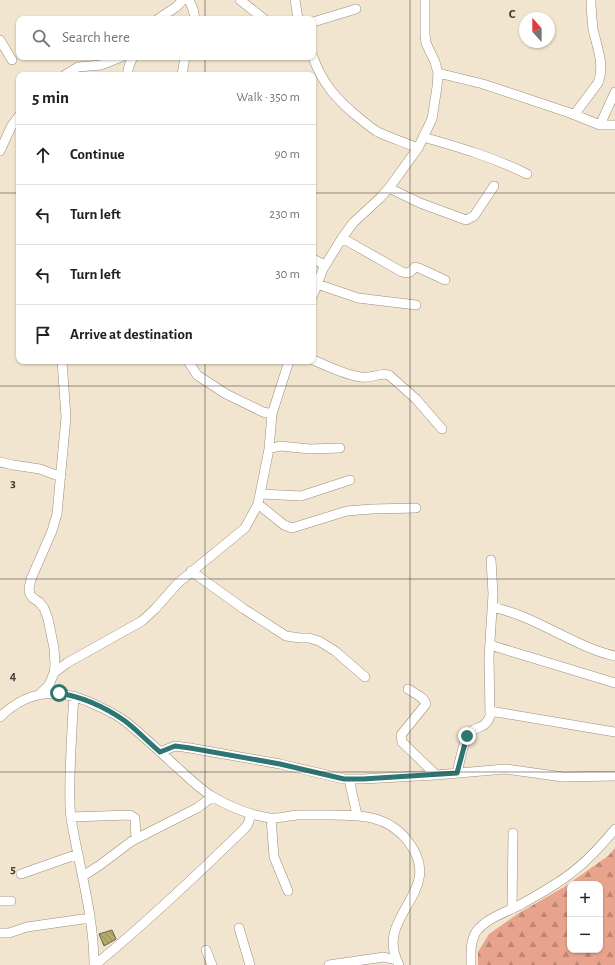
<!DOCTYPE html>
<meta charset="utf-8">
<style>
body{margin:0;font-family:"Alegreya Sans",sans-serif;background:#f6f6f6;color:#202124}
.controls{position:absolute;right:12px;bottom:12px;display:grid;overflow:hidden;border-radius:8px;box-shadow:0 1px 3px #0004}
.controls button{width:36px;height:36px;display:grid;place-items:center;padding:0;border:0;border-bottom:1px solid #e0e0e0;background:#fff;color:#202124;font:20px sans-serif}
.compass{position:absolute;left:519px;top:12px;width:36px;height:36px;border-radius:50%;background:#fff;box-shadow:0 1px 3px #0004;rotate:339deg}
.stop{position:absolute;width:12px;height:12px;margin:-9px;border:3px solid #2e7671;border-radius:50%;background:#fff}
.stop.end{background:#2e7671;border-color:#fff;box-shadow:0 1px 4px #0008}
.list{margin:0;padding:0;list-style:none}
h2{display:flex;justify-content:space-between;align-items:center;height:52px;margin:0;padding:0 16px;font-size:17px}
h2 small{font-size:13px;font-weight:400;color:#757577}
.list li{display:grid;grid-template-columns:26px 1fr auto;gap:12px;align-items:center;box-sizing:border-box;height:60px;padding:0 16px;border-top:1px solid #e0e0e0}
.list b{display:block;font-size:15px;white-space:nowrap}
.list em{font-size:13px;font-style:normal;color:#757577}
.icon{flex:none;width:22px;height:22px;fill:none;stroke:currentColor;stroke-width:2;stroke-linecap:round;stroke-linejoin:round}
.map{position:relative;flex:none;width:615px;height:965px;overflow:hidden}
.search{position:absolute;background:#fff;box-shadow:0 1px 3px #0004;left:16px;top:16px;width:300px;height:44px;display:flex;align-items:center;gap:10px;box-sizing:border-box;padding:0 14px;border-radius:8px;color:#757577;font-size:15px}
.panel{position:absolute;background:#fff;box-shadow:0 1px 3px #0004;left:16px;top:72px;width:300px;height:292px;border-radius:8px}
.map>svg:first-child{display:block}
</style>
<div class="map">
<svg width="615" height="965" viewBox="0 0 615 965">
<defs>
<pattern id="forest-firs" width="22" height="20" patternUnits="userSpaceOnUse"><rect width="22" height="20" fill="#e8a38c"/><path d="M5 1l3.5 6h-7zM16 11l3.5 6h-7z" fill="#be8673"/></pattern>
<pattern id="building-back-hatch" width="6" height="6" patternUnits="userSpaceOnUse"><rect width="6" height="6" fill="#b3ac69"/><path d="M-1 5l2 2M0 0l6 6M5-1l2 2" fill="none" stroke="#938d57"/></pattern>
</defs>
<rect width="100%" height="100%" fill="#f1e5cf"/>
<path fill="url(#forest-firs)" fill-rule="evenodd" d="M615 848V965H478V952L489 934 519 913 564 887 608 856ZM570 884H600V950H570Z"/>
<path fill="url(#building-back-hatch)" stroke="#686651" d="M112 930 116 939 104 946 99 934Z"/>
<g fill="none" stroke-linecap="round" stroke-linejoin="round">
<g stroke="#9a8e7a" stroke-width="10">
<path id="minor" d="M189 0 193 9 195 19
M240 0 264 19
M295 0 298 19
M158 19 176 7 183 0
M313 22 356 9
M0 40 12 60
M313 57C322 83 337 100 358 117 364 122 371 128 378 132 390 138 404 142 418 148
M438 73 483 84 570 113 600 125H615
M65 75 78 67 101 65 121 57
M127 75 129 66 133 57
M182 75 185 57
M574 115 598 83C605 65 597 47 593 29 592 19 591 10 591 0
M600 125 615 92
M423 137C458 147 493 157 527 174
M0 151 11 127 19 116
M389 188 420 203 466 220 474 216 494 186
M342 238 402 272C409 274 411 272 415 267L419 268 445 280
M313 259 325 265
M317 284 358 298 416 305
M313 295 323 269 342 238 353 223 380 198 389 188 418 148 432 119 437 87 438 73 435 62 426 43 425 34V0
M313 360C328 366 345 375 361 377 371 379 380 372 389 375L416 399 442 429
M188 361 197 375 203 379 226 394 263 412 272 414
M269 449 280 446 310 449 340 448
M0 462 13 465 40 469 61 477
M261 494 301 496 350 480
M258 504 284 525 292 528 347 511 372 509 416 508
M191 571 244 609 286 636 300 638H309L319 641 335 651 365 677
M492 607C536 616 572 646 615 656
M490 645 615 683
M54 673 55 665 54 648 48 619 44 608 39 602 33 598 30 594 29 589 31 579 52 531 57 514 66 417 62 361
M408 689C414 693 424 697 426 704L401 735 402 742 436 775
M40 694 49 685 54 673 67 663 142 621 155 609 178 583 245 528 258 504 269 449 272 414 289 361
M74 696C72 722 71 749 70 775 70 789 69 804 71 818 79 867 94 915 94 965
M490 711 615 732
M0 717C31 687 63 688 100 707 109 711 118 716 126 722 145 737 162 754 180 770 191 780 201 790 213 797 230 807 250 815 270 818 278 819 288 816 297 815 308 815 319 815 330 815 360 815 387 815 407 840 449 892 372 914 399 965
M160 752 175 746 190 748 280 764 344 779H363L436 775 505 769 563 777 615 776
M457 773C459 765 464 738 469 733 477 725 485 730 490 716L489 657 493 594 491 560
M349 779 357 815
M71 817 130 815 135 818 136 839
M271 818 274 857 288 891
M21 874 78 854
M83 876 100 865 132 841 197 808 212 797
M0 901H11
M512 909 513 833
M239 928 250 965
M0 933H9L27 927 90 918
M206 950 212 965
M95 965C147 922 196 876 245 828L248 824 251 814
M329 965 384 957 396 960
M471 965C471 954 470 942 476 932 485 919 506 912 520 905 532 898 545 891 557 883 580 869 598 850 615 829"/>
</g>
<use href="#minor" stroke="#fff" stroke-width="9"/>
</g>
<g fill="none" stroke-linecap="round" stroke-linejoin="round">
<path stroke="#2e7671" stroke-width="5" d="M59 693C83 697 105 707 125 721 137 730 148 742 160 752L175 746 190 748 280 764 344 779H363L457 773 467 736"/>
</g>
<path fill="none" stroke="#413c34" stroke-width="1" stroke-opacity="0.55" d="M205 0V19M410 0V965M205 57V75M0 193H19M313 193H615M205 361V965M0 386H615M0 579H615M0 772H615"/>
<g font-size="13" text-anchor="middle" font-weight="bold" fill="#413c34" stroke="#f1e5cf" stroke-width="3" stroke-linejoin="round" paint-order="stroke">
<text x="512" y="18">C</text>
<text x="13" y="487">3</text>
<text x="13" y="680">4</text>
<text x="13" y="873">5</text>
</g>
</svg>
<div class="controls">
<button>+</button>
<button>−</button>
</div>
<svg class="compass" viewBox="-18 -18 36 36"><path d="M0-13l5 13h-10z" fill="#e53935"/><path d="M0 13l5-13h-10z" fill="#757577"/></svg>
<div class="stop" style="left:59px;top:693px"></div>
<div class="stop end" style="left:467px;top:736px"></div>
<div class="search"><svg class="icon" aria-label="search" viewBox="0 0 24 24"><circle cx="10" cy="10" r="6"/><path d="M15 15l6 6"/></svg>Search here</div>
<section class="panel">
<h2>5 min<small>Walk · 350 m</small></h2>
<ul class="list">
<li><svg class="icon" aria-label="ahead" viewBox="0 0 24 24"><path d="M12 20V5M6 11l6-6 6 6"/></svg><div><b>Continue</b></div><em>90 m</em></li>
<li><svg class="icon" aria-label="left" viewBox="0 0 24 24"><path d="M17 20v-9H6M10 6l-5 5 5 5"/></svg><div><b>Turn left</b></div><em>230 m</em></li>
<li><svg class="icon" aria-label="left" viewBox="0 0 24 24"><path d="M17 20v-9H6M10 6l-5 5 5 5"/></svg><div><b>Turn left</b></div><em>30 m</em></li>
<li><svg class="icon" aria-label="arrive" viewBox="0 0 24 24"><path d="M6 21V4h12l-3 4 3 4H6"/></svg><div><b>Arrive at destination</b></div></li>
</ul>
</section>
</div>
